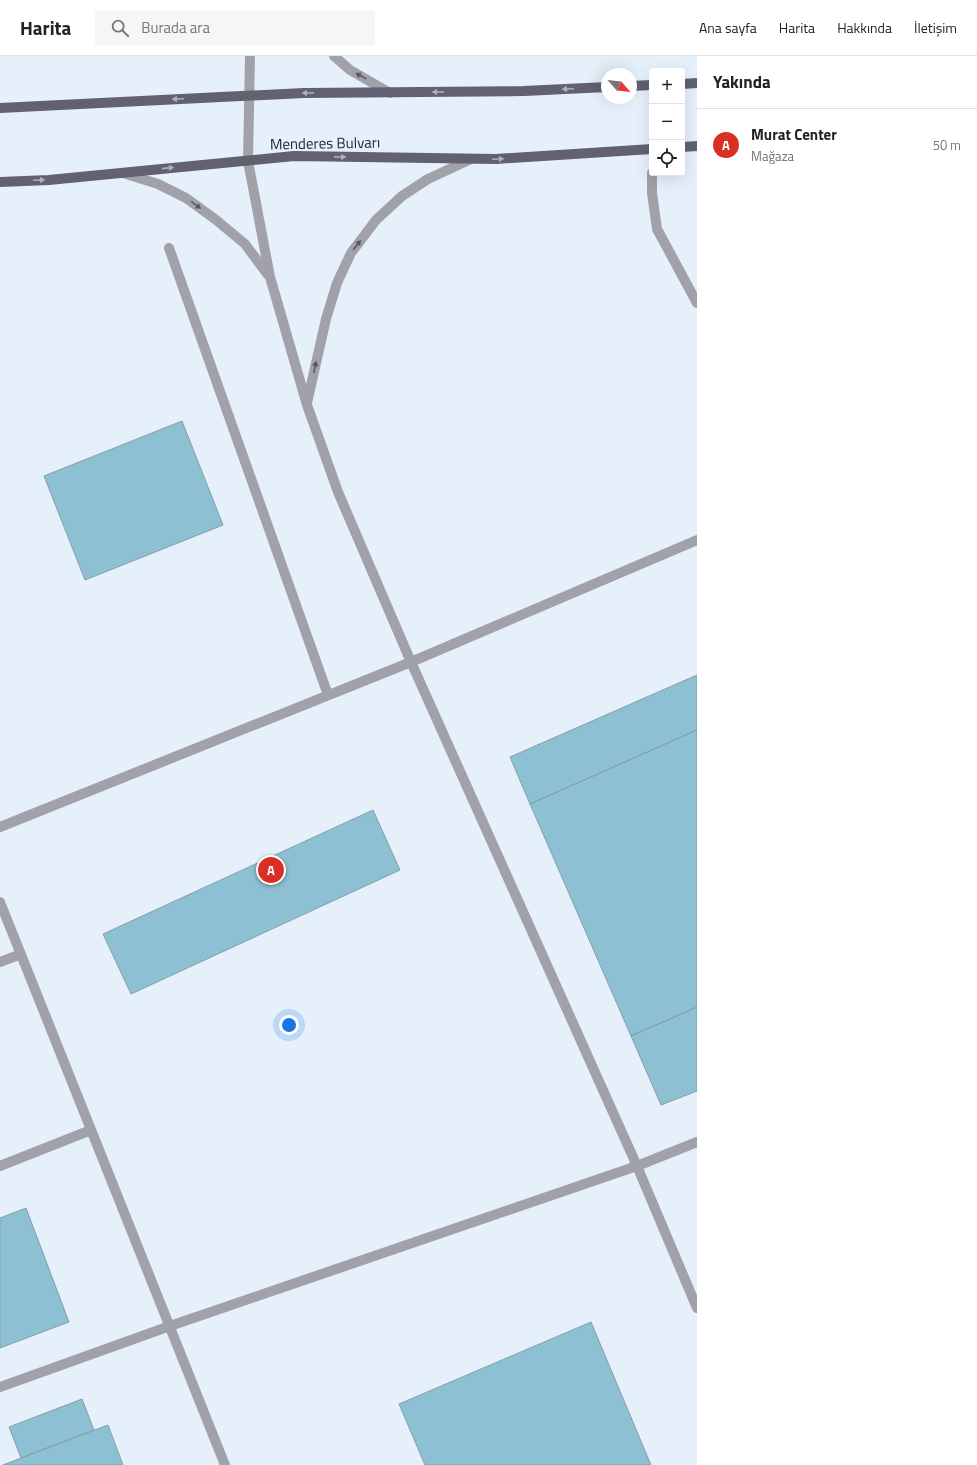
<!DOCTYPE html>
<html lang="tr">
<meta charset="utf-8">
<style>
body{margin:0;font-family:"Titillium Web",sans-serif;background:#f6f6f6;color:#222}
.controls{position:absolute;right:12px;top:12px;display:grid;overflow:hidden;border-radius:4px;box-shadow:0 4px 16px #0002}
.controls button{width:36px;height:36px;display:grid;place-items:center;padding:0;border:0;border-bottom:1px solid #e0e0e0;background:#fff;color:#222;font:20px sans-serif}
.compass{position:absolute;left:601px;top:12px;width:36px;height:36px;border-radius:50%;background:#fff;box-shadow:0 4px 16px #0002;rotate:118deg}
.you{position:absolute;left:289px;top:969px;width:14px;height:14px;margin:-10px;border:3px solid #fff;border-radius:50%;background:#1a73e8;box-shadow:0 0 0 6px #1a73e833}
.badge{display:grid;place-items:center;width:26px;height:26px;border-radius:50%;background:#d93025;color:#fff;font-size:13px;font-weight:700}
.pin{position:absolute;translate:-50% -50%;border:2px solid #fff;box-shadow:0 1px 4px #0006}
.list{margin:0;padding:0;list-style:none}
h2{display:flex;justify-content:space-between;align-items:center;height:52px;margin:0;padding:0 16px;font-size:17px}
h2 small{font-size:13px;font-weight:400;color:#767676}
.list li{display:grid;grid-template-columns:26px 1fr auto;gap:12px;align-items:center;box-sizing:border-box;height:72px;padding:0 16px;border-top:1px solid #e0e0e0}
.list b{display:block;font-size:15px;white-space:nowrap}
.list p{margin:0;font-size:13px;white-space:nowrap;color:#767676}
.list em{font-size:13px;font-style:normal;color:#767676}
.icon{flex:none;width:22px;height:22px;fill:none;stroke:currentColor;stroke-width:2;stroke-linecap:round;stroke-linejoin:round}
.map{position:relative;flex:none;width:697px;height:1409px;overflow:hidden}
header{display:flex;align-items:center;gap:24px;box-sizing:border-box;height:56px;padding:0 20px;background:#fff;border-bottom:1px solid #e0e0e0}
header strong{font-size:19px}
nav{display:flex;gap:22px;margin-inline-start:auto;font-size:14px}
.search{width:280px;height:36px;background:#f6f6f6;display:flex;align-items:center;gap:10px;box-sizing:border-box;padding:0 14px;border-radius:4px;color:#767676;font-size:15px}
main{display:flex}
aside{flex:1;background:#fff}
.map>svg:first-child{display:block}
</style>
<header>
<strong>Harita</strong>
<div class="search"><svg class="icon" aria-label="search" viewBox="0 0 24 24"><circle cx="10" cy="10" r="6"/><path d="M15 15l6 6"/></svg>Burada ara</div>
<nav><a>Ana sayfa</a><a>Harita</a><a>Hakkında</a><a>İletişim</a></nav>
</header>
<main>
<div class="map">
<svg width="697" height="1409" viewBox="0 0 697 1409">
<rect width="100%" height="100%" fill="#e6f0fb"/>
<path fill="#8cc0d2" stroke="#859fa8" d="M182 365 223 469 85 524 44 420Z
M697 619V674L530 748 510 701Z
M697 674V951L631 980 530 748Z
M373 754 400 814 131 938 103 878Z
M697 951V1035L661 1049 631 980Z
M26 1152 69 1266 0 1292V1162Z
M591 1266 651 1409H425L399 1348Z
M82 1343 94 1374 21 1402 9 1371Z
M108 1369 123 1409H3L21 1402Z"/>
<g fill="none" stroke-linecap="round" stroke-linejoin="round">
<path stroke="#a1a1aa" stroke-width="10" d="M652 117V137L657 173 697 247
M169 192 328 639
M0 771 411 606 697 484
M0 846 225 1409
M0 906 21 898
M0 1110 91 1074
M0 1331 170 1270 637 1110 697 1086"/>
<path stroke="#a1a1aa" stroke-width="10" d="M250 0 248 105 270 221 307 349 338 436 411 606 637 1110 697 1252
M334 0 350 14 390 37
M123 117 158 128 186 142 215 163 245 188 268 219
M307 347 326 263 337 227 351 197 376 164 402 140 428 123 471 103"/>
<path stroke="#616172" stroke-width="10" d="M682 28 697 27
M631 30 652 29
M0 52 304 37 524 35 607 31
M682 91 697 90
M0 126 49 124 294 100 496 103 652 93"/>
</g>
<defs><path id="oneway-solid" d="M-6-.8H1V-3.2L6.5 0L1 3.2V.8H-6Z"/></defs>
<g fill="#555961">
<use href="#oneway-solid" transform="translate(361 20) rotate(-151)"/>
<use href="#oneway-solid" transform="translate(196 149) rotate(36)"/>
<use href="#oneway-solid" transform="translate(357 189) rotate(-52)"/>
<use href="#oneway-solid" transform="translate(315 311) rotate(-78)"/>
</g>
<g fill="#aab0bd">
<use href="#oneway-solid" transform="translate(568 33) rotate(177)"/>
<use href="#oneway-solid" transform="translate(438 36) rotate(179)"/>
<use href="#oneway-solid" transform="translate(308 37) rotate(179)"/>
<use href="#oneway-solid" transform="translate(178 43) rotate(177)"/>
<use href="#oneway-solid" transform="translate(340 101) rotate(1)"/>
<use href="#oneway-solid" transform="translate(498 103) rotate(-2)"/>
<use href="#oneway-solid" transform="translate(168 112) rotate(-6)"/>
<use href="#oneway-solid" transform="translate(39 124) rotate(-2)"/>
</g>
<g text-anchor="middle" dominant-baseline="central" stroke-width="3" stroke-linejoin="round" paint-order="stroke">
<g font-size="15" fill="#232931" stroke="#e6f0fb">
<text transform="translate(325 87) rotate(-1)">Menderes Bulvarı</text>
</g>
</g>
</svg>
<div class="controls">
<button>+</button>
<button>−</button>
<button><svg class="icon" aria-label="locate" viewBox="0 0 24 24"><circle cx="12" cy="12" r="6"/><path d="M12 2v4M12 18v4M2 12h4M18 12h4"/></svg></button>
</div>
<svg class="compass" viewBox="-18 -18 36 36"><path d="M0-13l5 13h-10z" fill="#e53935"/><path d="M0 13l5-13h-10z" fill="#767676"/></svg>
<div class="you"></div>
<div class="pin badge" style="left:271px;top:814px">A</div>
</div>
<aside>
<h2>Yakında<small></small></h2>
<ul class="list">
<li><span class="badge">A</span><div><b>Murat Center</b><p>Mağaza</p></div><em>50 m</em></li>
</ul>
</aside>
</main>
